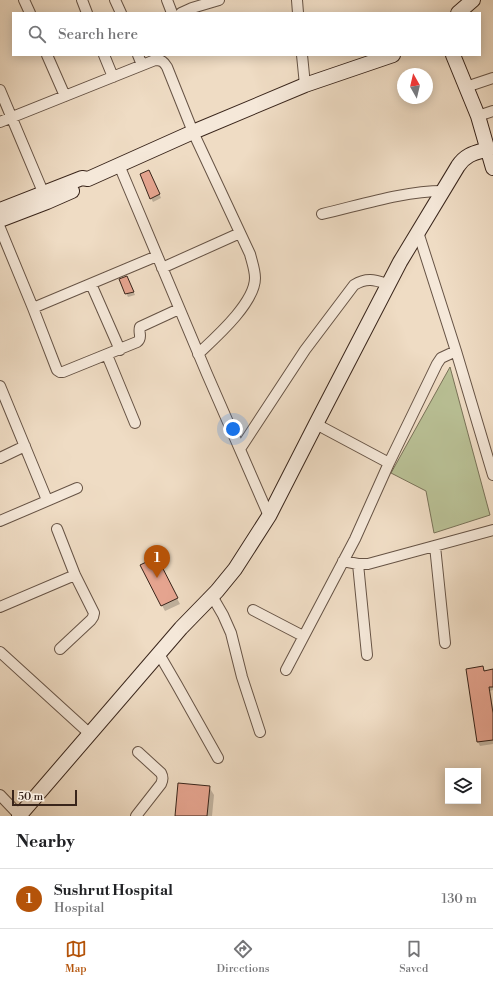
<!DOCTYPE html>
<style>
body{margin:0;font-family:"Libre Bodoni",serif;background:#f2f2f2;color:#202124}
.controls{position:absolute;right:12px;bottom:12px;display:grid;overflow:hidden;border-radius:0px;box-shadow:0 2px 10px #0003}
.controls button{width:36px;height:36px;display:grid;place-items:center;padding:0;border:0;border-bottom:1px solid #e0e0e0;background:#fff;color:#202124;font:20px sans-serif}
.compass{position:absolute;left:397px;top:68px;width:36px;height:36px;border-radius:50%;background:#fff;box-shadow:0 2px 10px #0003;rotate:352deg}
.scale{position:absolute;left:12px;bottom:10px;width:65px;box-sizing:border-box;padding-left:4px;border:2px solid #39251b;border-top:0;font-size:11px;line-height:14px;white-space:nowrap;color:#39251b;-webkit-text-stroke:3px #f5e8d9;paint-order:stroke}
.you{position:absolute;left:233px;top:429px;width:14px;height:14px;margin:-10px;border:3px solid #fff;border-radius:50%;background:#1a73e8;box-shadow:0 0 0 6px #1a73e833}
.badge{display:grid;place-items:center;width:26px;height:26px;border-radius:50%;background:#b45309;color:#fff;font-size:13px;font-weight:700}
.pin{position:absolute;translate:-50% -33px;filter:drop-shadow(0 1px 2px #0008)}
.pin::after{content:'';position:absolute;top:21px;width:14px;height:12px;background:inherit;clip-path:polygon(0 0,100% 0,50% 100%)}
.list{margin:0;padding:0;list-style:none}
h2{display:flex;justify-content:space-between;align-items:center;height:52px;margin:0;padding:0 16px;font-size:17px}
h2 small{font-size:13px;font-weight:400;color:#757577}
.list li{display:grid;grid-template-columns:26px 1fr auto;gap:12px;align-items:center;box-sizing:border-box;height:60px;padding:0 16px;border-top:1px solid #e0e0e0}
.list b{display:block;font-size:15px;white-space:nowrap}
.list p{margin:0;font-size:13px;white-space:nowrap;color:#757577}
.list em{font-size:13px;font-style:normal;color:#757577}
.icon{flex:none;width:22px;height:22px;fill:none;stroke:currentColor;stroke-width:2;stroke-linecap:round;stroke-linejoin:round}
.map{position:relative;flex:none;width:493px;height:816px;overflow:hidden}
.search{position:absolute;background:#fff;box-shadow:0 2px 10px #0003;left:12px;right:12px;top:12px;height:44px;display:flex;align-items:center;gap:10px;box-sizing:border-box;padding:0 14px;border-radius:0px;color:#757577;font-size:15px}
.sheet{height:112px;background:#fff}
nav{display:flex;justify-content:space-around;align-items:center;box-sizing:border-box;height:56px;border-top:1px solid #e0e0e0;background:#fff;font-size:11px;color:#757577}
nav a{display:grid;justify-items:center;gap:2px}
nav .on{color:#b45309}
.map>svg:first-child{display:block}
</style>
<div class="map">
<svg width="493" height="816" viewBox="0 0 493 816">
<rect width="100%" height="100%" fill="#efdcc4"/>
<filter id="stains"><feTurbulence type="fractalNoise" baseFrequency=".005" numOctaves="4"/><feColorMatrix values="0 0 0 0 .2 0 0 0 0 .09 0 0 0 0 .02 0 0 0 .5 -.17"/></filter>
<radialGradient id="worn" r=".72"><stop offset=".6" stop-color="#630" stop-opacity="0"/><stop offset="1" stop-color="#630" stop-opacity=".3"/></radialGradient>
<path fill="#b9c095" stroke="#797258" d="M450 367 490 515 434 533 426 491 391 473Z"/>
<path fill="#0003" d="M151 175 161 198 153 202 151 198Z
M120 280 129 281 135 295 128 297Z
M159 564 180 604 165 611 141 566Z
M483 667 485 671 493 670V690L490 691 493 708V744L480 746 478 742 467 670Z
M209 787 214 795 212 816H176Z"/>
<path fill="#e5a48f" stroke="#39251b" d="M149 170 160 194 150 199 140 174Z
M127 276 134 292 125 294 119 279Z
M157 557 178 598 161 606 140 565Z
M483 666 484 671 493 669V687H489L493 713V740L477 742 466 669Z
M178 783 210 786 207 816H175Z"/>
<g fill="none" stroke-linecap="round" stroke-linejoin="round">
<g stroke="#665345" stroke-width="12">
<path id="street" d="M24 0 30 13
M82 0 87 13
M115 0 121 13
M167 0 172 13
M297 0 298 13
M181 13 192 8 219 0
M47 55 65 96
M104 55 113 77
M138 55 142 65
M302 55 305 85
M466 87 493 78
M0 90 43 192
M478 116 493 111
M0 122 155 60C162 60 164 62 167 67L193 132 250 254C252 262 255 270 255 278 255 303 215 338 198 354
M119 165 207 374 269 516
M322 214C361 205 403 191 443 191
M0 228 33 308 57 370 60 372H63L137 342C143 338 138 333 140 327L179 309
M418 232 456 351 493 475
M162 268 240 233
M91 284 120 350
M33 308 157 256
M107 355 135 423
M0 386 47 500
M316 424 389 463
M240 449 305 350 354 285C367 277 375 280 388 284
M0 458 25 446
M0 521 77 488
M57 529 75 575 94 613 93 617 91 620 60 649
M435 546 445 643
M343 561 358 564H368L493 530
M358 564 367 655
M212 596 223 615 231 633 242 677 260 732
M0 607 75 575
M253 610 303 636
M0 652 90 734
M159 654 177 685 218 758
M286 670 355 539 389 463 437 364 441 358 456 351
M0 795 20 816
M136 816 161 784C163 779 163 777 161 773L138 752"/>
</g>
<g stroke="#39251b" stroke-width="16">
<path id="secondary" d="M458 13 473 0
M453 55 478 116 493 168
M0 210 82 178 88 179 193 132 305 85 393 55
M0 220 47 202 72 191
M19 816 181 628 217 591 235 569 269 516 316 424 400 262 458 166C466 154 475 153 488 149"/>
</g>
<use href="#street" stroke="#f5e8d9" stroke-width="10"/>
<use href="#secondary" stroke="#f5e8d9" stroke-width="14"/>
</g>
<rect width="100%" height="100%" filter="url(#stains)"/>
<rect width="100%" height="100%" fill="url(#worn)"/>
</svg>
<div class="controls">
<button><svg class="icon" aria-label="layers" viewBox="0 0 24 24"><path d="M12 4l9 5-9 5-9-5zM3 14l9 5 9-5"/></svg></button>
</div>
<svg class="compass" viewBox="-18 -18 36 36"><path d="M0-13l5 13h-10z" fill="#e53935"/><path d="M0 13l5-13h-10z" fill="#757577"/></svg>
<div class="scale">50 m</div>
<div class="you"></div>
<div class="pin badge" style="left:157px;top:578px">1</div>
<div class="search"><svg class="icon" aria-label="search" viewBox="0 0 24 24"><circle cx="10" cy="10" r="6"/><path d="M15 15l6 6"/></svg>Search here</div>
</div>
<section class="sheet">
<h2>Nearby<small></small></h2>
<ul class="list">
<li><span class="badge">1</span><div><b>Sushrut Hospital</b><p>Hospital</p></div><em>130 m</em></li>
</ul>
</section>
<nav>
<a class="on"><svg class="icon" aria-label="map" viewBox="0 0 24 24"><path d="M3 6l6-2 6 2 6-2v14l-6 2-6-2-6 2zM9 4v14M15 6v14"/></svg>Map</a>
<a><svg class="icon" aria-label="directions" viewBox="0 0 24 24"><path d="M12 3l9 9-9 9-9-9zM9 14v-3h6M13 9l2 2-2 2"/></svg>Directions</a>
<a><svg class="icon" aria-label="saved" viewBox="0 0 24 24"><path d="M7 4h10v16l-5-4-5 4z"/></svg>Saved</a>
</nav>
